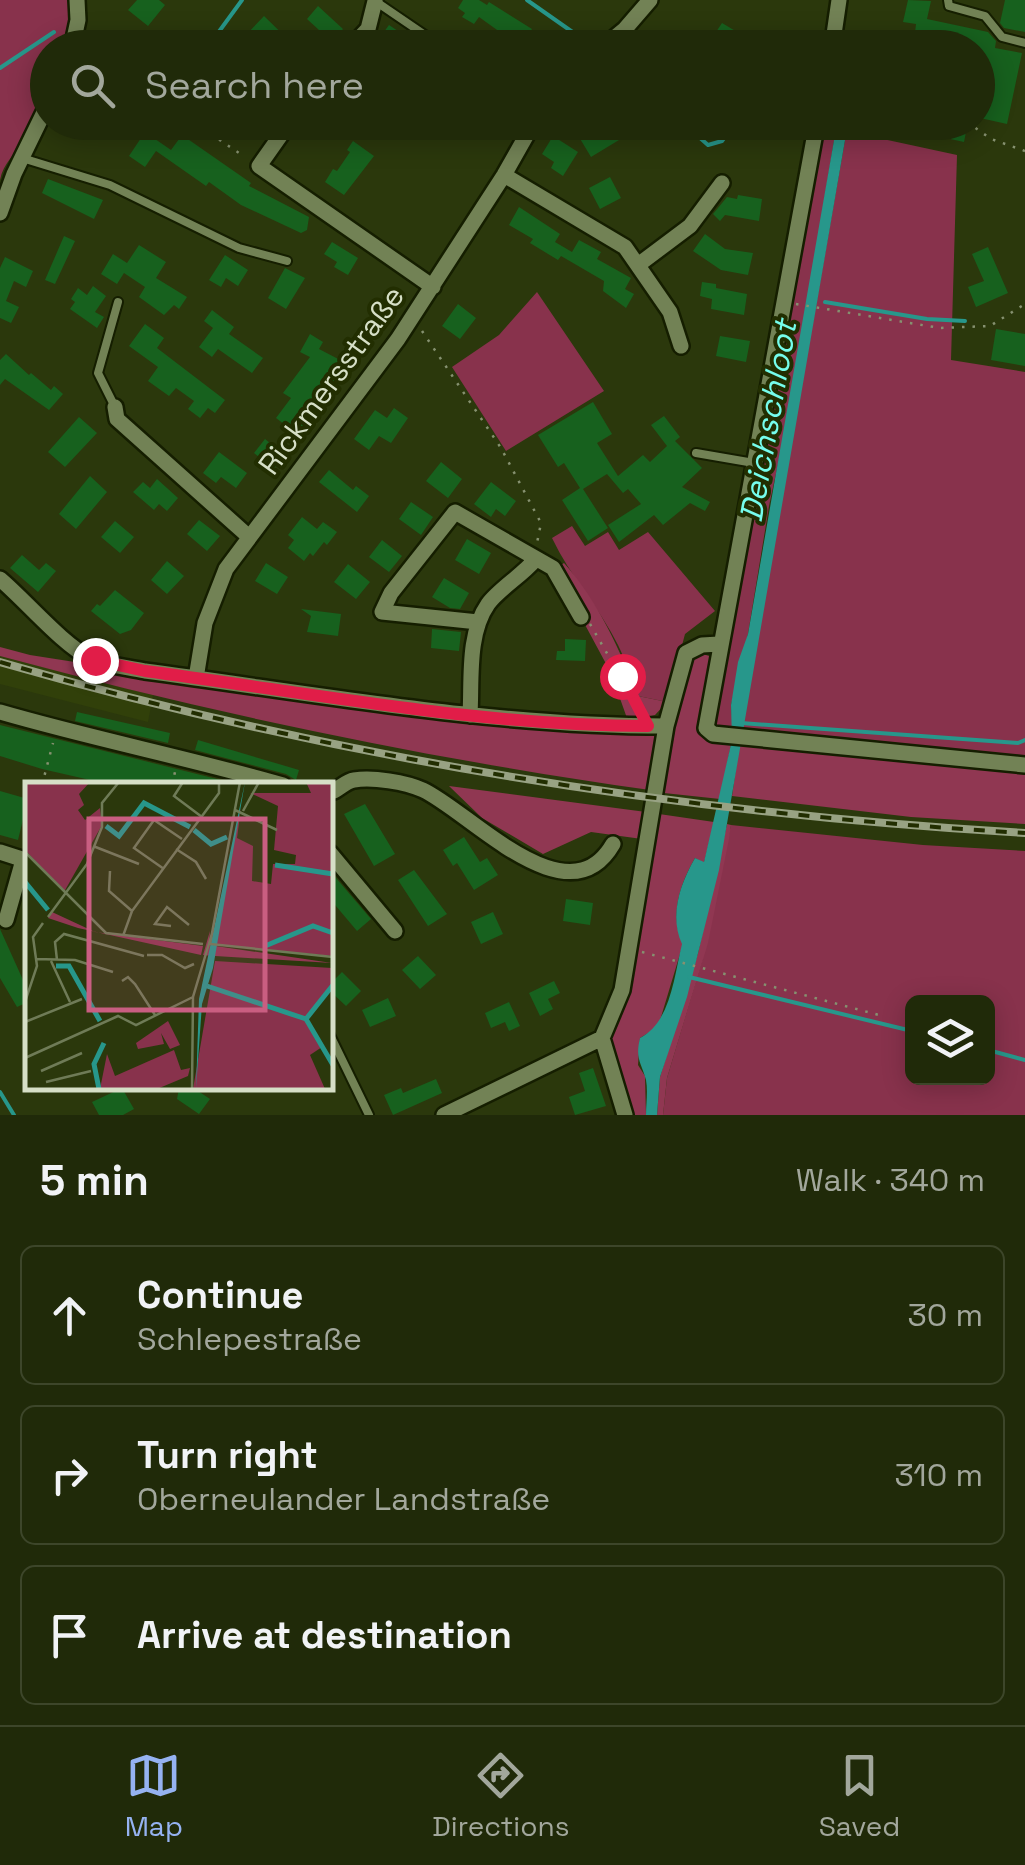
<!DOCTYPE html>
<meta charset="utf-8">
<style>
body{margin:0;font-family:"Space Grotesk",sans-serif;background:#2d3617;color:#f1f3f6}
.controls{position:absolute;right:30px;bottom:30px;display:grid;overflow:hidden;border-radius:15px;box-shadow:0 5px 25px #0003}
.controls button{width:90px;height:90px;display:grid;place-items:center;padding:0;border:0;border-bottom:2px solid #3d462a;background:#202a09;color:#f1f3f6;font:50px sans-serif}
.stop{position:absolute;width:30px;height:30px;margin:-22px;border:8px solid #e11d48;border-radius:50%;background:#fff}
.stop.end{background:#e11d48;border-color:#fff;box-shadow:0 2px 10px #0008}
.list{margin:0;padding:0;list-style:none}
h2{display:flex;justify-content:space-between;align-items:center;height:130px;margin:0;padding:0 40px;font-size:42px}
h2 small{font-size:32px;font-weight:400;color:#a2a79c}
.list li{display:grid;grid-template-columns:65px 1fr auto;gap:30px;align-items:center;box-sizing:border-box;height:140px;margin:0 20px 20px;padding:0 20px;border:2px solid #3d462a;border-radius:15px}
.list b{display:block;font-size:38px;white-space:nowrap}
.list p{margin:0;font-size:32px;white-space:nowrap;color:#a2a79c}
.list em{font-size:32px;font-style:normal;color:#a2a79c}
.icon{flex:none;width:55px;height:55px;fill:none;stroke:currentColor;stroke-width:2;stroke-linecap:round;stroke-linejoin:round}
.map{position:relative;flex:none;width:1025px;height:1115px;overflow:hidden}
.search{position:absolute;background:#202a09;box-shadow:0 5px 25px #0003;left:30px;right:30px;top:30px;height:110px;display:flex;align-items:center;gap:25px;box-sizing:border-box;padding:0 35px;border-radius:55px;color:#a2a79c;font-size:38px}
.sheet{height:610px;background:#202a09}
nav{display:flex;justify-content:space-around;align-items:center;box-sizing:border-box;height:140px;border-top:2px solid #3d462a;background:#202a09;font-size:28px;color:#a2a79c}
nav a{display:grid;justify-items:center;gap:5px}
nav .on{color:#95b2f1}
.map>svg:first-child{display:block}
</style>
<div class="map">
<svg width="1025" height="1115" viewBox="0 0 1025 1115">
<rect width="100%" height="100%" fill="#2b380c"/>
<path fill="#31400a" d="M0 656 153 695 148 722 0 684Z"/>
<path fill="#88324c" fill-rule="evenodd" d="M0 0H70L71 31 65 47 48 48C47 87 45 104 24 139 16 154 3 163 0 180Z
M824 123H837L789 413 769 506 748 634 731 705 733 729 718 727 714 723Z
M848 123H870L869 136 957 155 951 360 1025 372V758L741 731Z
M537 292 604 391 506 451 452 367 499 335Z
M572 526 585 546 608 532 619 550 648 532 715 611 685 634 667 702 638 696C632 680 626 661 618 645 599 607 570 576 552 538Z
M731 825 923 845 1025 851V1115H663L667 1078 702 961ZM912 1002H988V1078H912Z"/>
<path fill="#903752" d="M564 563C598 601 620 650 638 696L667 702 655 715 628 721 611 673 555 569Z
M0 647 30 655 196 681 653 730 660 737 650 790C431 759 214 714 0 656Z
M700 653 712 657 700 734 732 740 720 799 664 793 686 666Z
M740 740 1025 773V824L911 817 732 796Z
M449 786 646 812 642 839 591 832 543 854 482 818Z
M659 814 714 822 704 863 695 858C680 884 669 916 683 944L658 1027 640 1038 638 1065 645 1076 646 1115H630L611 1051 610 1033 629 994Z
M727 824 731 825 729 839 708 943 667 1078 663 1115H657L660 1077 698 953Z"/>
<path fill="#27978b" d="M837 123H848L719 870 687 997 660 1077 657 1115H646C646 1104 648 1091 646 1080 641 1062 635 1059 640 1038 671 1022 674 976 682 944 669 916 680 884 695 858L704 862 732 740 731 705 738 662 748 634Z"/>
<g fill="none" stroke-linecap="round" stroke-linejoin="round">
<path stroke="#27978b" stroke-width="4" d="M527 0 591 45
M96 40 105 48
M207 48 242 0
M0 68 54 32
M682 122 708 145 722 141 736 122
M825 302 927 319 965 321
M741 723 1018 743 1025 740
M689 977 912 1031
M988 1050 1025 1060
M0 1092 14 1115"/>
</g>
<path fill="#17611e" d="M137 0H159L165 5 148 26 128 10Z
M463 0H479L487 5 489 2 532 29 519 48H514L508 44 511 40 479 17 474 24 462 17 465 13 458 8Z
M908 0 931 1 927 19 988 32 996 41 995 48 1022 53 1007 124 980 118 983 102 978 100V48H939L941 38 915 33 916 24 903 22Z
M1005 0H1025V32L1004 28 1000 23Z
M318 6 343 29 326 48 311 38 319 30 307 19Z
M264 16 297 48H254L243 38Z
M722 23 764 48H729L712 38Z
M389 25 410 39 412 36 429 48H389L378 40Z
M570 122H608L619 140 591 157Z
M925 122 967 127 964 142 923 133Z
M145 132 171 150 182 135 251 183 249 186 309 217 307 230 301 233 241 205 209 182 206 186 156 151 145 167 129 156Z
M553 136 578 152 563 176 551 168 554 162 542 154Z
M353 141 374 156 344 195 325 182 333 169 337 171 350 152 347 150Z
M610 177 621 198 600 209 589 188Z
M48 179 103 200 94 219 42 193Z
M738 195 762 199 759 221 725 215 720 221 713 214 727 197 737 199Z
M519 207 560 234 555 242 572 252 579 240 601 252 597 259 631 278 625 289 634 294 626 308 603 291 604 281 561 256 558 260 530 243 533 239 509 225Z
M705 234 725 249 753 253 748 275 721 270 693 251Z
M64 236 75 241 55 284 45 280Z
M332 242 358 258 348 275 334 267 337 262 324 254Z
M139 245 166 262 156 278 187 297 179 309 174 305 164 315 139 297 145 287 124 273 117 284 101 274 113 254 127 263Z
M988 247 1008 293 976 307 968 287 984 281 972 254Z
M225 255 248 270 238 286 226 278 221 287 209 280Z
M5 257 33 271 26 287 14 281 6 301 19 307 11 323 0 318V268Z
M285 268 305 278 286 309 268 298Z
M702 282 716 284V288L747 294 744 315 711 309 712 299 700 296Z
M93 286 106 296 95 312 104 317 97 328 70 309 75 302 71 299 78 288 87 295Z
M458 304 476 318 460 339 442 326Z
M212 310 234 327 229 334 263 358 252 373 218 349 212 357 199 347 213 328 204 321Z
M145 324 164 338 157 348 225 400 215 413 208 408 200 418 188 409 194 401 176 388 169 396 148 381 158 367 129 346Z
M996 329 1025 334V366L991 360Z
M310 334 323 342 319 349 344 362 329 389 331 391 297 434 276 418 291 398 283 393 310 357 300 352Z
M720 336 750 341 746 362 716 356Z
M6 354 29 375 31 373 51 390 54 386 63 394 49 410 5 379 0 385V360Z
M593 402 612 434 597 443 618 476 643 455 650 462 667 446 651 425 664 416 680 437 675 441 702 468 682 487 710 502 705 511 690 503 663 525 654 515 619 542 608 525 641 504 628 489 623 493 607 474 583 489 608 528 588 541 562 500 580 488 564 463 558 467 538 435Z
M394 408 408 418 391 443 379 436 369 450 354 439 375 410 387 418Z
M79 417 97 433 65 467 48 452Z
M265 439 285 455 269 475 254 463 259 457 254 453Z
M219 452 247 473 236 488 221 477 216 483 203 473Z
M441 462 462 479 448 498 426 481Z
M329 470 353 490 356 486 369 496 357 512 319 482Z
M90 476 107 492 76 529 59 514Z
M157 479 178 498 167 511 159 504 154 510 133 492 143 482 150 488Z
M491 482 516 501 505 516 496 509 491 517 474 504Z
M411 502 433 517 421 535 399 519Z
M302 517 317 529 323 522 337 532 327 545 324 542 313 556 310 553 304 561 288 548 294 540 288 535Z
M199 520 220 536 207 551 187 534Z
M115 521 134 537 120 553 101 537Z
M467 539 491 553 479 574 455 560Z
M382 540 402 556 389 572 369 557Z
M22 555 39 570 46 563 56 571 38 592 10 568Z
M167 561 184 576 167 594 151 580Z
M266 563 288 577 277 594 255 581Z
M348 564 370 582 356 599 334 582Z
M444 578 469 593 460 609 450 608 432 597Z
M115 590 144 613 131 630 120 634 91 611 97 604 100 606Z
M301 609 341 614 338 636 307 632 311 616Z
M432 629 461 632 459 651 431 648Z
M565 639 586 640 585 661 556 660 557 651H565Z
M77 712 170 733 168 743 75 721Z
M0 725 225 781V785H112L42 769 0 756Z
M198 740 299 770 296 780 286 774 195 750Z
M0 791 28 799 18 840 0 835Z
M365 804 395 854 374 866 344 814Z
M464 837 480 862 487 858 498 875 474 890 457 863 453 866 443 850Z
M414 870 447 914 428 926 398 880Z
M330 871 371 919 357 931 330 899Z
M566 899 593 903 590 925 563 921Z
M493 912 503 934 481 944 471 922Z
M0 929 28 991V1002L17 1007 0 978Z
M418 956 436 975 420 989 402 970Z
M342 972 361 991 346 1006 330 991V984Z
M554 981 560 993 548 999 553 1009 540 1016 529 993Z
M388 998 396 1016 370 1027 362 1010Z
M509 1002 520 1026 509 1031 505 1022 491 1028 485 1013Z
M593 1068 606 1106 575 1115 569 1097 585 1091 579 1073Z
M436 1079 442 1093 393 1115 384 1095 401 1088 403 1093Z
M122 1088 134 1109 123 1115H99L92 1102Z
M179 1088H198V1091L210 1099 199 1114 177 1099Z"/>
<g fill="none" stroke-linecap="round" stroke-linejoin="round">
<g stroke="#151e00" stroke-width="12">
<path id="lane" d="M948 0 949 6 985 16 1002 37 1025 43
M375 1 444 48
M22 158 110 185 239 248 287 261
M115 407 98 373 118 302
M696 453 754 463
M330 1035 369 1115"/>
</g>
<g stroke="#151e00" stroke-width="20">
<path id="street" d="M72 48 78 20 77 0
M350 48 368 29 375 1
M602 48 625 29 650 0
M832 48 839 0
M290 122 259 166 433 287
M817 122 706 728 713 734 1025 765
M504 175 625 247 670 312 681 346
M0 213 14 174 48 104
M638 265 690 226 722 183
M115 407 117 419 248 536
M0 579C26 601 63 645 90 658 107 666 127 667 145 671 318 694 491 726 666 726
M478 622 382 612 391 593 455 512 553 568 581 617
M196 678 205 623 226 569 398 339 504 175 534 122
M0 712C93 739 189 758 283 785
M470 715C472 680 467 634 488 604 498 590 521 576 535 560
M334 791C341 787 347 781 354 780 373 777 405 782 423 790 470 812 568 922 613 844
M0 852 28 861
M330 853 395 931
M6 920 23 860
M444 1115 602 1038
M625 1115 602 1038 622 990 666 726 686 653 702 645 719 644"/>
</g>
<path stroke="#869170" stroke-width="2.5" stroke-dasharray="2.5 8" stroke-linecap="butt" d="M193 122 245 157
M967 122 991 139 1025 151
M796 304 940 328 990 326 1025 304
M422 331 501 448 541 523 537 543
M590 624 641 712
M42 785 53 743
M172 785 175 772
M642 952 879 1015"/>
<use href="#lane" stroke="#728255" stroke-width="8"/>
<use href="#street" stroke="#728255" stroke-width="15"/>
<g stroke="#98a283" stroke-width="8">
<path id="rail" d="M0 662C333 758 679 813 1025 833"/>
</g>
<use href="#rail" stroke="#222e01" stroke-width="4" stroke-dasharray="11" stroke-linecap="butt"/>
</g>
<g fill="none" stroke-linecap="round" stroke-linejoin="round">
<path stroke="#e11d48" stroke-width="12" d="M95 660 145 671C312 693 480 726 648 726L622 676"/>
</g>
<g text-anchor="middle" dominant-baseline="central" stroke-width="8" stroke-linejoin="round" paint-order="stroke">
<g font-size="30" fill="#d6dfc7" stroke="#222e01">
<text transform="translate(331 380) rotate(-54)">Rickmersstraße</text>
</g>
<g font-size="32" font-style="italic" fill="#75fdec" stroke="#222e01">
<text transform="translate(768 421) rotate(-80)">Deichschloot</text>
</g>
</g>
<g transform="translate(25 782)">
<rect width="308" height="308" fill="#2b380c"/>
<path d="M0 0H65L54 12 59 23 53 28 60 38 75 26 77 43 39 110 0 68ZM281 0H307V174L191 163 200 109 187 162 216 26 212 56 228 64 227 99 246 102 248 82H270L271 73 249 68 253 24 225 11H286ZM190 179 307 186V204L281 239 297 265 285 273 300 307H168ZM143 239 155 263 145 267 136 251 139 262 113 267 111 261ZM149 268 156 288 165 286 163 294 132 307H75L82 272 90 294Z" fill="#88324c"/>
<path d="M27 130 70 150 178 164 176 173 53 146 23 136ZM185 149 184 163 307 181 190 174 189 167 188 174 178 173Z" fill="#903752"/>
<path d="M220 0 188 186 177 222 171 307 174 217Z" fill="#27978b"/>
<path fill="none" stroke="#27978b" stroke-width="5" d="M81 44 94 54 119 21 165 45M169 48 186 62 202 55M250 83 308 92M0 100 23 128M240 164 288 144 308 151M31 184H44L75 239M182 204 281 237 308 283M281 237 308 203M74 307 69 282 79 261"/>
<path fill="none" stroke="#6f7b57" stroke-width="2.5" d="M158 0 149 14 177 35M215 0 185 162 308 175M210 28 252 48M218 29 234 0M68 64 114 82M151 67 171 80 181 97M0 70 81 151 178 162M139 87 109 66 129 38 157 57M85 89 84 109 107 129M23 135 62 82 77 45V21L94 0M146 144 130 142 142 125 164 143M98 154 107 129 194 11V0M122 173H137L160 186 169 182M11 177 50 178 88 190M32 178 30 160 39 152 119 174M26 179 45 220M97 199 103 195 110 202 130 233M0 220 12 184 8 155 18 141M0 240 57 217M0 276 93 234 111 243 168 215M16 289 57 271M21 300 66 289M167 307 168 215 188 148"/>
<path fill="#c95e81" fill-opacity="0.15" stroke="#c95e81" stroke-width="5" d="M64 37H240V228H64Z"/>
<rect width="308" height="308" fill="none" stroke="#d6dfc7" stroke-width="5"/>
</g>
</svg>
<div class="controls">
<button><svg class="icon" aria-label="layers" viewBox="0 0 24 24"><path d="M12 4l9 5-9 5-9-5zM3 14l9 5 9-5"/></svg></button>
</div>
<div class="stop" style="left:622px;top:676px"></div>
<div class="stop end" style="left:95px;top:660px"></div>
<div class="search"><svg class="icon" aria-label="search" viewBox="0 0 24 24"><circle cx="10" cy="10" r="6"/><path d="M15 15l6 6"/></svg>Search here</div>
</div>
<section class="sheet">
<h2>5 min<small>Walk · 340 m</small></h2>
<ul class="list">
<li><svg class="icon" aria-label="ahead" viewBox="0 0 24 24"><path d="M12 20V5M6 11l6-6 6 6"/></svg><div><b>Continue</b><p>Schlepestraße</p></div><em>30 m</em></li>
<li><svg class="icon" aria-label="right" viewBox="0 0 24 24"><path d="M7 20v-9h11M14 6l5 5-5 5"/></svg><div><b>Turn right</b><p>Oberneulander Landstraße</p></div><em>310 m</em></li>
<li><svg class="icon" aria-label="arrive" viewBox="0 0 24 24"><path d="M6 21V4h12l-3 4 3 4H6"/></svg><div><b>Arrive at destination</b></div></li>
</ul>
</section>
<nav>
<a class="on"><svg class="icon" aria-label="map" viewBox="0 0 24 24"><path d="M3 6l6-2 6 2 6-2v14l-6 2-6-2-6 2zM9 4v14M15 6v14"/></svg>Map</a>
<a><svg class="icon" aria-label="directions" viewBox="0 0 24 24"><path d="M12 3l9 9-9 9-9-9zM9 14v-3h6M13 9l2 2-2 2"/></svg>Directions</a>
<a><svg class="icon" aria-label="saved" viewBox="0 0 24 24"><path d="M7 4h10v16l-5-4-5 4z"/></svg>Saved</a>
</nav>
